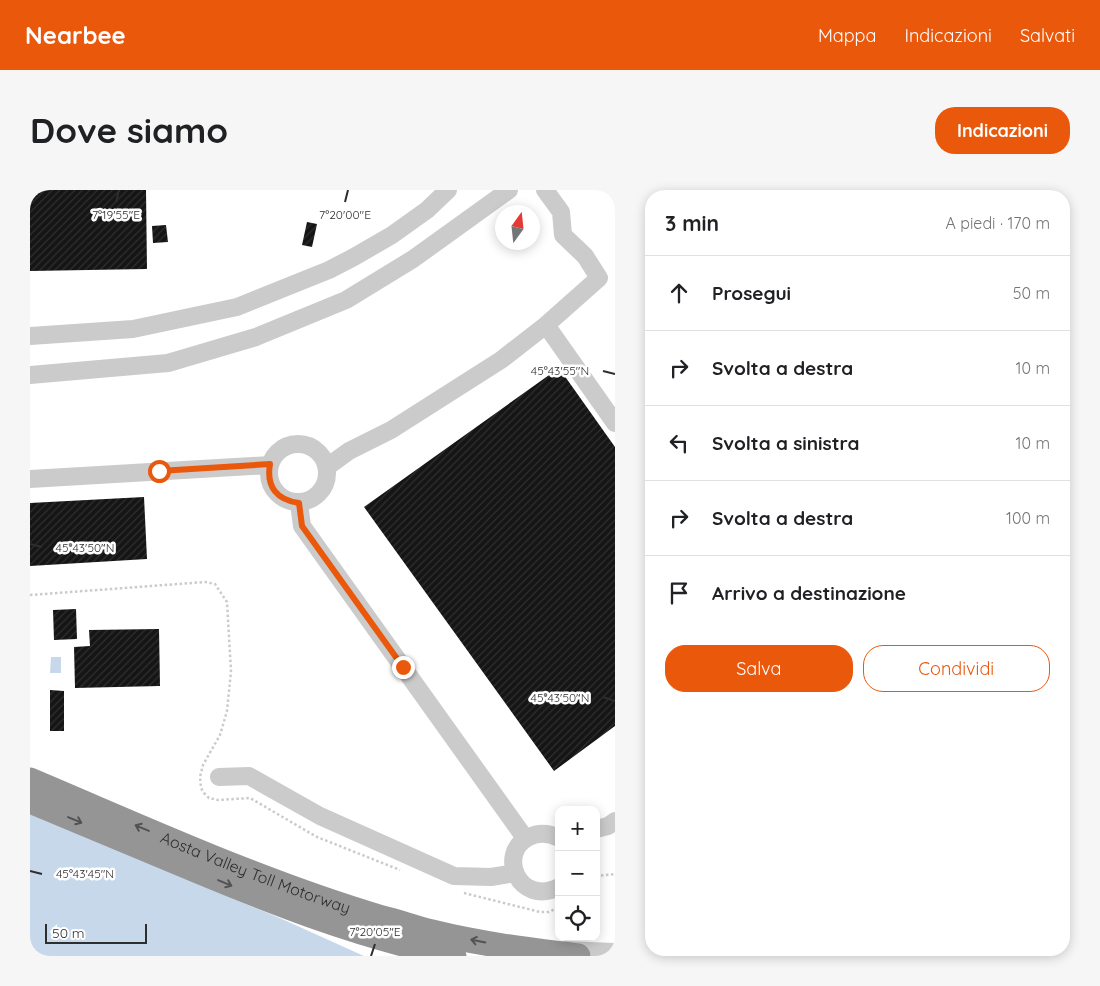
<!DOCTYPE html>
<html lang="it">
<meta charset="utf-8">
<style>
body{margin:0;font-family:Quicksand,sans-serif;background:#f6f6f6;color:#202124}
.controls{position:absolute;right:15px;bottom:15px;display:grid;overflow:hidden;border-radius:10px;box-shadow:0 2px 12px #0003}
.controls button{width:45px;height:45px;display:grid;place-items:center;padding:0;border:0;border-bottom:1px solid #e0e0e0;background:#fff;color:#202124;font:25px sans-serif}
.compass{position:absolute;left:465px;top:15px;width:45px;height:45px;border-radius:50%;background:#fff;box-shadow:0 2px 12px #0003;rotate:15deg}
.scale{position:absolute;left:15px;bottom:12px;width:102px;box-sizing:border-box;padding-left:5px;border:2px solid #2e2e2e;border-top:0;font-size:14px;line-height:18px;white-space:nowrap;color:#2e2e2e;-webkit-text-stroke:4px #fff;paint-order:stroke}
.stop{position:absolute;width:15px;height:15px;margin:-11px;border:4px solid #ea580c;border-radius:50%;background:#fff}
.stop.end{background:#ea580c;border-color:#fff;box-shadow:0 1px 5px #0008}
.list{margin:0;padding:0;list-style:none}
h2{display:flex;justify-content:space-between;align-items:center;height:65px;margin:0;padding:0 20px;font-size:21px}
h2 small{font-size:16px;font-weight:400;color:#757577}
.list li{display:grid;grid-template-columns:32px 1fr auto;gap:15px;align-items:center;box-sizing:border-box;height:75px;padding:0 20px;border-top:1px solid #e0e0e0}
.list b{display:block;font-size:19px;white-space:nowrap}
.list em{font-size:16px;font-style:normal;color:#757577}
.actions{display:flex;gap:10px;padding:15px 20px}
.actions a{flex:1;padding:11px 0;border:1px solid #ea580c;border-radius:20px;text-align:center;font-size:18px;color:#ea580c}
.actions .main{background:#ea580c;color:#fff}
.icon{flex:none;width:28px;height:28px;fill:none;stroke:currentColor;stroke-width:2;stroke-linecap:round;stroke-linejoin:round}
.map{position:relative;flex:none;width:585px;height:766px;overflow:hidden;border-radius:20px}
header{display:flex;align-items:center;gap:30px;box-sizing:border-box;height:70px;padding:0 25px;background:#ea580c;color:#fff}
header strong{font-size:24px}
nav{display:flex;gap:28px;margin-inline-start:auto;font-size:18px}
.intro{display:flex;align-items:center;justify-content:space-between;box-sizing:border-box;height:120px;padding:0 30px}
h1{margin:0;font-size:35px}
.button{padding:12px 22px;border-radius:20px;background:#ea580c;color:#fff;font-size:18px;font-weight:700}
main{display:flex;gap:30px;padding:0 30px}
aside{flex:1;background:#fff;border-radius:20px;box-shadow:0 2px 12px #0003}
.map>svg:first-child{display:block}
</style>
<header>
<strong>Nearbee</strong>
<nav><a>Mappa</a><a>Indicazioni</a><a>Salvati</a></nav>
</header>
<div class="intro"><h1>Dove siamo</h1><a class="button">Indicazioni</a></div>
<main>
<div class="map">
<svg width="585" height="766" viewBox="0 0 585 766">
<defs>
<pattern id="building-hatch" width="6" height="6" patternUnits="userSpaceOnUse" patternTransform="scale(1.25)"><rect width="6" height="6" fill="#151515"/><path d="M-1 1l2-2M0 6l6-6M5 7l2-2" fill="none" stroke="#2f2f2f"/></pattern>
</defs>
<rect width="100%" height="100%" fill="#fff"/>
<path fill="#c8d8eb" d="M21 467H31V483H20Z
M0 624 252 729 334 766H16L0 760Z"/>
<path fill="url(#building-hatch)" d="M0 0H116L117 79 0 81Z
M277 32 287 34 282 57 272 55Z
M136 35 138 52 123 53 122 36Z
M529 178 585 257V536L524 581 334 317Z
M114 307 117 369 0 376V313Z
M46 419 47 449 24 450 23 420Z
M129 439 130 496 45 498 44 457 60 456 59 440Z
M20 500 34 501V541H20Z"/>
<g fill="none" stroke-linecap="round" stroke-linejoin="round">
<path stroke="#cbcbcb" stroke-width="2.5" stroke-dasharray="2.5 2.5" stroke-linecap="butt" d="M0 405 175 392 185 394 197 412 201 481 197 521 190 545 173 575 170 587 171 598 174 603 179 608 188 610 220 608 287 647 370 680
M566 686 585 684
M434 703 510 722H519L529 717"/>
<path stroke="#cbcbcb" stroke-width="18" d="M515 0 531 22 533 45 555 66 569 88 516 135
M0 146 103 139 207 117 299 80 324 67 362 45 397 20 418 0
M0 185 138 173 226 147 316 110 383 69 479 0
M239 283a29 29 0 1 1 58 0a29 29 0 1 1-58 0Z
M297 277 319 261 361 240 471 170 516 135 585 233
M0 289 240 275
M269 313 272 336 495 648
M189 587 219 586 290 626 424 686 461 687 485 683
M566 639 578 636 585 631
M529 648C519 643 509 642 499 647 466 663 489 717 529 697
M536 760 585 762"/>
<g stroke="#959595" stroke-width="25">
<path id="s1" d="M0 590C116 639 231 692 352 728 369 732 385 738 402 742 450 754 499 760 548 766"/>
<path d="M0 611C50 632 100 653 151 674 239 711 329 747 424 766"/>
</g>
</g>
<defs><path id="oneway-shaft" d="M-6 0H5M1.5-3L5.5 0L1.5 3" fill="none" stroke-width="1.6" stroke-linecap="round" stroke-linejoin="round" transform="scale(1.25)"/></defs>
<g stroke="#525252">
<use href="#oneway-shaft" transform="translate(45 630) rotate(23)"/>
<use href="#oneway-shaft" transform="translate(112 638) rotate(-157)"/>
<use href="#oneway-shaft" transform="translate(195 693) rotate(23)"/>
<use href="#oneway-shaft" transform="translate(448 751) rotate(-169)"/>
</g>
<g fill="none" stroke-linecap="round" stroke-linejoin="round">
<path stroke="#ea580c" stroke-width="6" d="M129 281 240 274C236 297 247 310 269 313L272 336 373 477"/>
</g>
<path fill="none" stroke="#2e2e2e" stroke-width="2" d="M86 12 89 0M315 12 318 0M573 181 585 184M0 354 12 357M573 507 585 511M0 681 12 684M341 766 345 754"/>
<g text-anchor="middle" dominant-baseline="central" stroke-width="5" stroke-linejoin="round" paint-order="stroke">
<g font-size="16" fill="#2e2e2e" stroke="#fff">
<text stroke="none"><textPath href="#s1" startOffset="244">Aosta Valley Toll Motorway</textPath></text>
</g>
</g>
<g font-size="12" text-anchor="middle" fill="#2e2e2e" stroke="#fff" stroke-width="5" stroke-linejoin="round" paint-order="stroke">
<text x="86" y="29">7°19'55"E</text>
<text x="315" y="29">7°20'00"E</text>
<text x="530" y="185">45°43'55"N</text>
<text x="55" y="362">45°43'50"N</text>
<text x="530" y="512">45°43'50"N</text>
<text x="55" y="688">45°43'45"N</text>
<text x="345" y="746">7°20'05"E</text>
</g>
</svg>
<div class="controls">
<button>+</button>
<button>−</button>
<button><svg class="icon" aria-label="locate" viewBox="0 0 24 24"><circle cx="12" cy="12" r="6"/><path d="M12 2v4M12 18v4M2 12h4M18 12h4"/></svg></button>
</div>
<svg class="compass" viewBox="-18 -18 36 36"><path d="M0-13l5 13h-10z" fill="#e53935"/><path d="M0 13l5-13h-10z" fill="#757577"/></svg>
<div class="scale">50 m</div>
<div class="stop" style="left:129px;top:281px"></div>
<div class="stop end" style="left:373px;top:477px"></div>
</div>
<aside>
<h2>3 min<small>A piedi · 170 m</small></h2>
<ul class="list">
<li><svg class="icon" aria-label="ahead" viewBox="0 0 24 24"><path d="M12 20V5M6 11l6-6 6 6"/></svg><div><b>Prosegui</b></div><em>50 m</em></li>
<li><svg class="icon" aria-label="right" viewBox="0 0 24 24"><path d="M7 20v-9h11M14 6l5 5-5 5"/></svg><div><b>Svolta a destra</b></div><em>10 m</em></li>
<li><svg class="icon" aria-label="left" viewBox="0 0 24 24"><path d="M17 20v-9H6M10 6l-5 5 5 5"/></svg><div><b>Svolta a sinistra</b></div><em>10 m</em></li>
<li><svg class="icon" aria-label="right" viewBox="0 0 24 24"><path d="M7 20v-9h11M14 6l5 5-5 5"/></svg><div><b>Svolta a destra</b></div><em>100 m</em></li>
<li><svg class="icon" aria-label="arrive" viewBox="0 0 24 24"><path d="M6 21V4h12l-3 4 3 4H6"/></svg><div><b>Arrivo a destinazione</b></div></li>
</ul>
<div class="actions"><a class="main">Salva</a><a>Condividi</a></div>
</aside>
</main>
